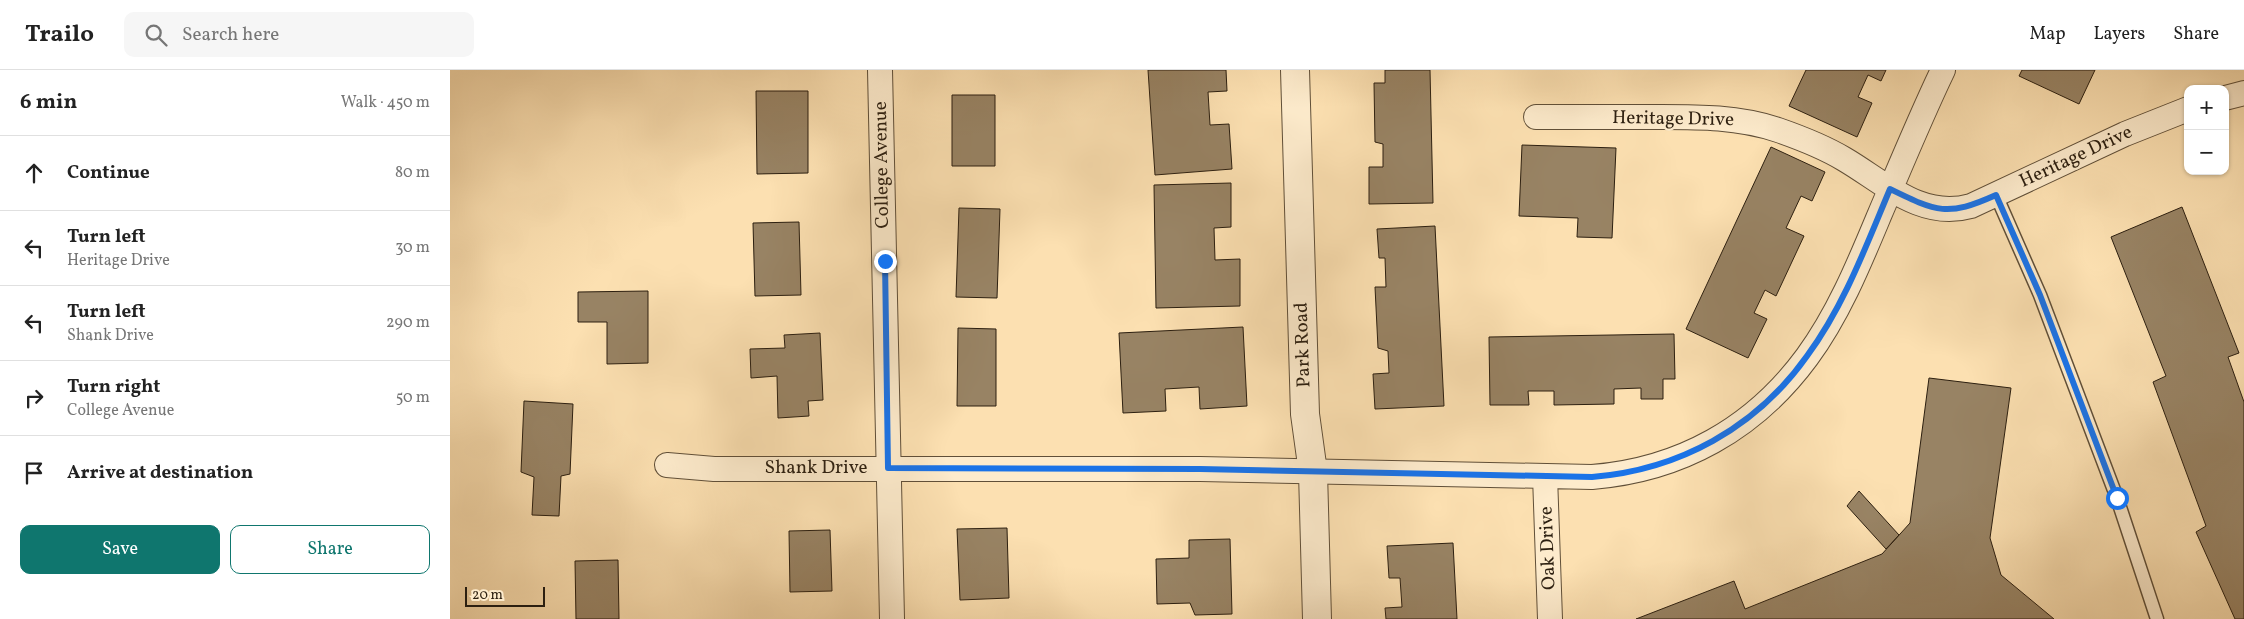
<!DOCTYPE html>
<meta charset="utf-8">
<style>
body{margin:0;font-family:Vollkorn,serif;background:#f6f6f6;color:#222}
.controls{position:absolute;right:15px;top:15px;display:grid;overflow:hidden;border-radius:10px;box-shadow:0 1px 4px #0004}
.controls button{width:45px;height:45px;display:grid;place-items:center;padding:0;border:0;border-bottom:1px solid #e0e0e0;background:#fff;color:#222;font:25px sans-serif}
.scale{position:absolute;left:15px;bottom:12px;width:80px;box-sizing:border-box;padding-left:5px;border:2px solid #2c1f10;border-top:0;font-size:14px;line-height:18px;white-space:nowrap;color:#2c1f10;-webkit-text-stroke:4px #fdebcc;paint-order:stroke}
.stop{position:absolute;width:15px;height:15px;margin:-11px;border:4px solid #1a73e8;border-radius:50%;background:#fff}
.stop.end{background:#1a73e8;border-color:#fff;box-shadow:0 1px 5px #0008}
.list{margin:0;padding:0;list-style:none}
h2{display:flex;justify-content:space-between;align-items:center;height:65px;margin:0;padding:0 20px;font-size:21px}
h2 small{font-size:16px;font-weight:400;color:#767676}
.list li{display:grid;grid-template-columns:32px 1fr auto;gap:15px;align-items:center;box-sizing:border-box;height:75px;padding:0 20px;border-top:1px solid #e0e0e0}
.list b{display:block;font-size:19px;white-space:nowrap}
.list p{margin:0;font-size:16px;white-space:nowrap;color:#767676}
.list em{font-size:16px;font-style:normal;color:#767676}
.actions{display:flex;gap:10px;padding:15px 20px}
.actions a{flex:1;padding:11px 0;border:1px solid #0f766e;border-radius:10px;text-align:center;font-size:18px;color:#0f766e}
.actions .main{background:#0f766e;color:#fff}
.icon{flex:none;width:28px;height:28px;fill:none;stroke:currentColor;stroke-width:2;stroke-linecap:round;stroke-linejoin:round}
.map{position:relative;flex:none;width:1794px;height:549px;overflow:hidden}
header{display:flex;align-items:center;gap:30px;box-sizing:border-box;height:70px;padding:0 25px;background:#fff;border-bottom:1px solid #e0e0e0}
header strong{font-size:24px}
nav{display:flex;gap:28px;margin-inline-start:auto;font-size:18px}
.search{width:350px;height:45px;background:#f6f6f6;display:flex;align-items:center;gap:12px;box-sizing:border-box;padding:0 18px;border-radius:10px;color:#767676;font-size:19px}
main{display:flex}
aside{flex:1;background:#fff}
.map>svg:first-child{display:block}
</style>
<header>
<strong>Trailo</strong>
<div class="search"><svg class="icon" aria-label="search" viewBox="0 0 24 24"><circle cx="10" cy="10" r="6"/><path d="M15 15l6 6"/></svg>Search here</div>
<nav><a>Map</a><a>Layers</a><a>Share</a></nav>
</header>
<main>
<aside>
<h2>6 min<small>Walk · 450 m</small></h2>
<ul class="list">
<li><svg class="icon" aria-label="ahead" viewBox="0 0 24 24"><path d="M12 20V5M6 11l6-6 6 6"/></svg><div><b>Continue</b></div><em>80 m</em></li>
<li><svg class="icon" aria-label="left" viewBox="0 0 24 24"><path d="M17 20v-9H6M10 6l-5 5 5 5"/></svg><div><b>Turn left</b><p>Heritage Drive</p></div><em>30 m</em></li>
<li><svg class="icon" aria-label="left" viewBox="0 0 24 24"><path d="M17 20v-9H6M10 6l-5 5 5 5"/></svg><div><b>Turn left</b><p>Shank Drive</p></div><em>290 m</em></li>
<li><svg class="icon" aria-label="right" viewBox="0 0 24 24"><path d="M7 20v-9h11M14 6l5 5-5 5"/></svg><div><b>Turn right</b><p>College Avenue</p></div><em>50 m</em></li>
<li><svg class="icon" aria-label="arrive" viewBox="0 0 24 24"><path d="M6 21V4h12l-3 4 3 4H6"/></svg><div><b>Arrive at destination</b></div></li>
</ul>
<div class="actions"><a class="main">Save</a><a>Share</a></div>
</aside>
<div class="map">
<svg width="1794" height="549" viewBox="0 0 1794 549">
<rect width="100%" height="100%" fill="#fce0b1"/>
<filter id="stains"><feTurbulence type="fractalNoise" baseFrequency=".004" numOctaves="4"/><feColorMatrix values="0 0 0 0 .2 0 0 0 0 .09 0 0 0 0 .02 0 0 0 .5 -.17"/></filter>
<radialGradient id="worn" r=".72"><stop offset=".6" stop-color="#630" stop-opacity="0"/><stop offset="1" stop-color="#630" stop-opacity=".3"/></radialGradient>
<path fill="#988364" stroke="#2c1f10" d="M698 0H776L777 21 758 22 760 55 779 54 782 99 705 105Z
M935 0H980L983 133 919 134V97H933V74L925 72 924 13H935Z
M1356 0H1436L1431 11 1418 5 1408 27 1422 33 1407 67 1339 36Z
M1572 0H1645L1629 34 1569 6Z
M306 21H358V103L307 104Z
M502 25H545V96H502Z
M1072 75 1166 78 1162 168 1127 167 1128 148 1069 146Z
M1321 77 1375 102 1362 131 1351 126 1336 158 1354 166 1326 226 1315 220 1304 243 1317 249 1298 288 1236 259Z
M781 113V157L764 158 765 190 790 189V236L706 238 704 115Z
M1732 137 1789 283 1778 287 1794 332V549H1785L1746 462 1756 456 1703 312 1716 306 1661 167Z
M509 138 550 139 547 228 506 227Z
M349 152 351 225 305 226 303 153Z
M985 156 994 336 925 339 923 304 939 303 938 281 928 278 925 217H936L935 188H929L927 159Z
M198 221V293L157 294V252H128V222Z
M793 257 797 336 750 339 749 317 715 319 716 341 673 343 669 263Z
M508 258 546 259V336H507Z
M370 263 373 330 358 331 359 346 328 348 327 306 301 308 300 279 335 278 334 265Z
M1224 264 1225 309H1213V329H1191V318L1164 319V334L1104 335V321H1078L1079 335H1040L1039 267Z
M1479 308 1561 318 1540 468 1551 505 1604 549H1186L1284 511 1295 539 1432 484 1460 453Z
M74 331 123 334 120 404 111 406 109 446 82 445 84 407 71 402Z
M1409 421 1449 465 1436 479 1397 436Z
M557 458 559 528 510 530 507 459Z
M380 460 382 521 340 522 339 461Z
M780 469 782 544 745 545 740 533 707 534 706 489 739 488V470Z
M1003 473 1007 549H936L935 538 952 537 950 508H939L937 476Z
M168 490 169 549H126L125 491Z"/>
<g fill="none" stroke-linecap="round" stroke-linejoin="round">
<g stroke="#604f38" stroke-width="15">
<path id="service" d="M1546 125 1590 225 1667 428 1707 549"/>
</g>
<g stroke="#604f38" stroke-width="26">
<path id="minor" d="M430 0 442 549
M1775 28 1794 23
M1086 47C1124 47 1162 47 1201 47 1244 47 1286 46 1328 60 1351 68 1374 77 1394 89 1435 113 1471 150 1521 136L1675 64 1738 39
M217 395 264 399H750L1142 407C1230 400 1304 359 1357 287 1388 245 1409 194 1429 146 1450 97 1470 48 1493 0
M1095 406 1100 549"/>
</g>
<g stroke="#604f38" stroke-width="30">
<path id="tertiary" d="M845 0 855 344 863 402 867 549"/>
</g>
<use href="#service" stroke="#fdebcc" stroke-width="12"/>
<use href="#minor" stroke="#fdebcc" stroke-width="24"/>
<use href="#tertiary" stroke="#fdebcc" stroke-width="28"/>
</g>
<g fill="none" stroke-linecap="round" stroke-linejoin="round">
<path stroke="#1a73e8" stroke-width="6" d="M435 191 438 398 750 399 1142 407C1229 400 1306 358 1357 286 1394 236 1416 176 1440 119 1487 142 1497 147 1546 125L1590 225 1667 428"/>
</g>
<g text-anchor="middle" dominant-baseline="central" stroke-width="4.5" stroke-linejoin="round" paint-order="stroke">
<g font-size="19" fill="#2c1f10" stroke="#fdebcc">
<text transform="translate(1223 49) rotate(1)">Heritage Drive</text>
<text transform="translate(1626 87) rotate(-25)">Heritage Drive</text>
<text transform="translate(432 95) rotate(-91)">College Avenue</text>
<text transform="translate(853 275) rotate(-92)">Park Road</text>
<text x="366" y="398">Shank Drive</text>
<text transform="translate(1098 478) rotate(-92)">Oak Drive</text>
</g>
</g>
<rect width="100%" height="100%" filter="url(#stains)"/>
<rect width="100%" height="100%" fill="url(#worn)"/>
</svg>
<div class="controls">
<button>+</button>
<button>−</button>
</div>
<div class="scale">20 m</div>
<div class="stop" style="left:1667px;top:428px"></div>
<div class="stop end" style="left:435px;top:191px"></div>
</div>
</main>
